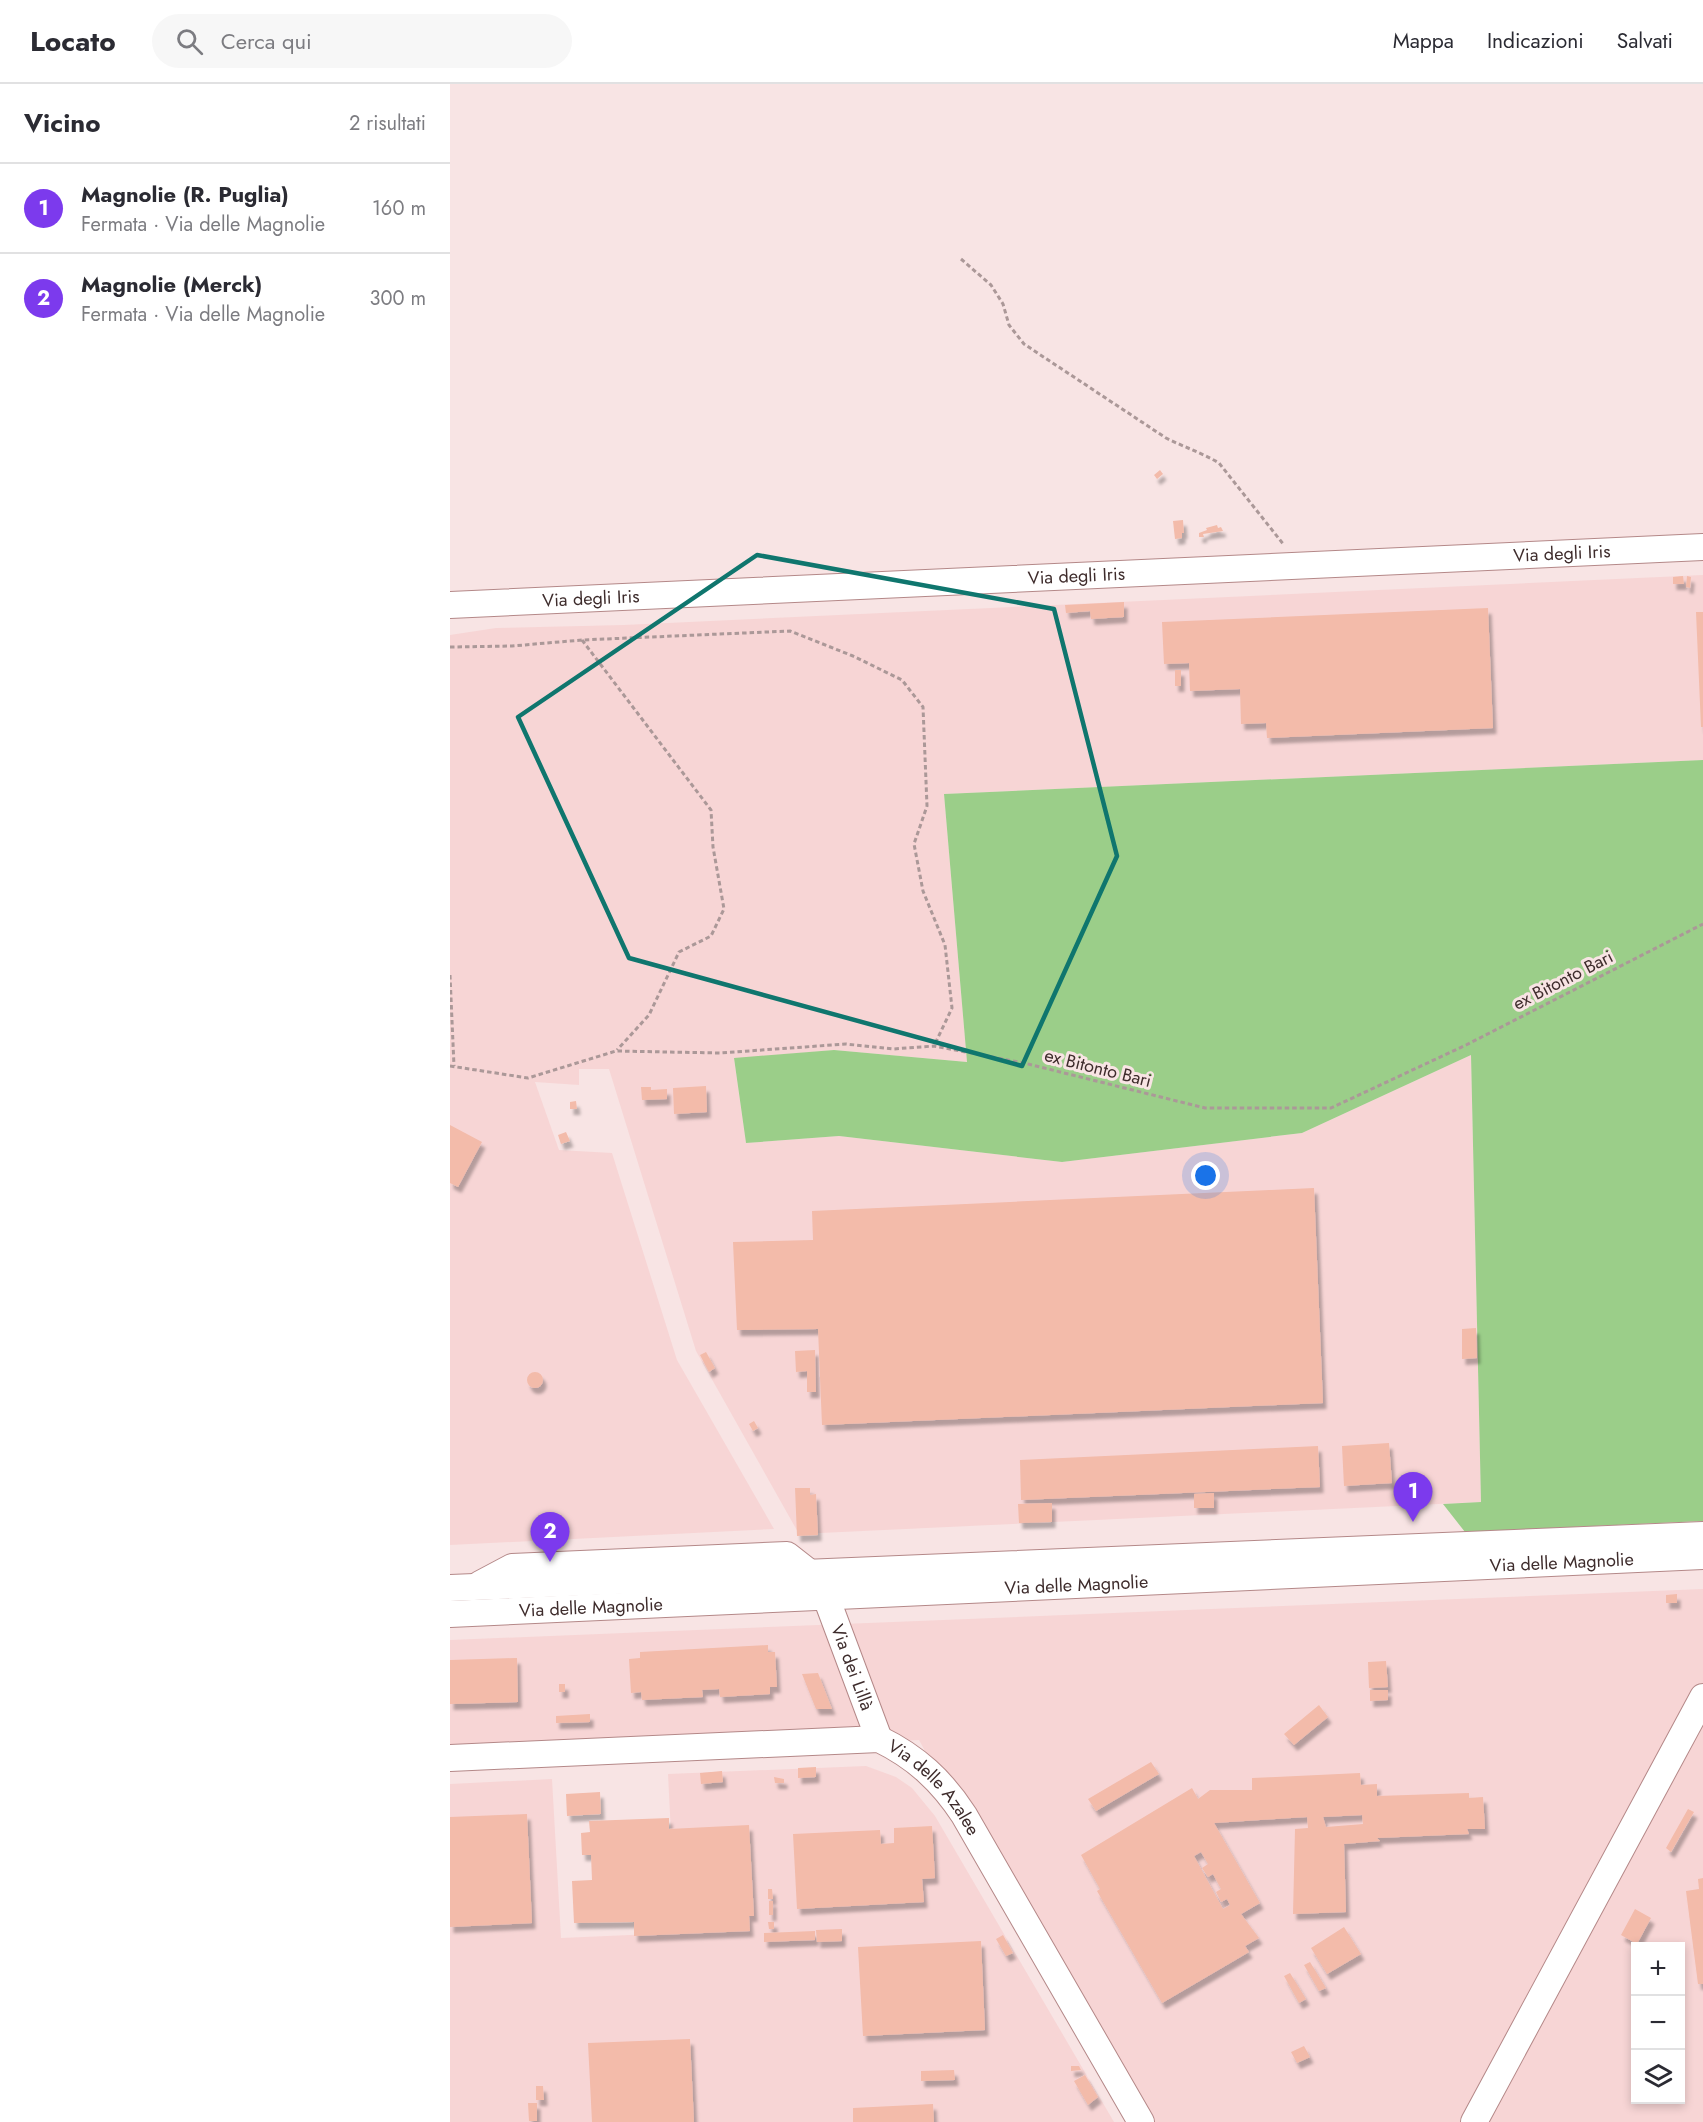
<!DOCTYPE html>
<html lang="it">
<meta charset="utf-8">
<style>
body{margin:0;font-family:Jost,sans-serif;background:#f7f7f7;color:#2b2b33}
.controls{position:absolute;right:18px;bottom:18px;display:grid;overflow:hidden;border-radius:0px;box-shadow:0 3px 9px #0003}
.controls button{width:54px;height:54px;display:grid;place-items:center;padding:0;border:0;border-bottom:2px solid #e1e1e2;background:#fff;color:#2b2b33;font:30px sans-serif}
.you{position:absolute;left:756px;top:1092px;width:21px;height:21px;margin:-15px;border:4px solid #fff;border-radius:50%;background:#1a73e8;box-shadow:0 0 0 9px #1a73e833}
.badge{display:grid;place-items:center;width:39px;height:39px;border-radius:50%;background:#7c3aed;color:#fff;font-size:20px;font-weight:700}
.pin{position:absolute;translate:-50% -50px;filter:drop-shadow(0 2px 3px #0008)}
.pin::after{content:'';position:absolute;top:32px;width:21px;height:18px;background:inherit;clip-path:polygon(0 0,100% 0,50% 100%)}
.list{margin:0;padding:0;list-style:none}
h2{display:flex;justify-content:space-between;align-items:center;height:78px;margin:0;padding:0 24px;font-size:26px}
h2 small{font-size:20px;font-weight:400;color:#7c7c81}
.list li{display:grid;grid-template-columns:39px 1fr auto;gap:18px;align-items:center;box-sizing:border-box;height:90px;padding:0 24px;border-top:2px solid #e1e1e2}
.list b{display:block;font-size:22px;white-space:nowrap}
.list p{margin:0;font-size:20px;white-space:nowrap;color:#7c7c81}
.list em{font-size:20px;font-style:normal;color:#7c7c81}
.icon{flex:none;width:33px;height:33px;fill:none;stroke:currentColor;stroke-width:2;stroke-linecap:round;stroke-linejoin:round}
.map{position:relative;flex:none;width:1253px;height:2038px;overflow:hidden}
header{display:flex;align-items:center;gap:36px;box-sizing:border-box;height:84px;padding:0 30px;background:#fff;border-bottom:2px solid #e1e1e2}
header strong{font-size:28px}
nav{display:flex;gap:33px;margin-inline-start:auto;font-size:21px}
.search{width:420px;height:54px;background:#f7f7f7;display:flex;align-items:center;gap:15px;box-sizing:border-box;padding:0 21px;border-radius:33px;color:#7c7c81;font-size:22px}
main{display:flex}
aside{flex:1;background:#fff}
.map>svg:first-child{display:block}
</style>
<header>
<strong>Locato</strong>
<div class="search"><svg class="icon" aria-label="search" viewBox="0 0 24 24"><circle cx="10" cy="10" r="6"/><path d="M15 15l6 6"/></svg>Cerca qui</div>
<nav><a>Mappa</a><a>Indicazioni</a><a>Salvati</a></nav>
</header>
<main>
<aside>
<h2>Vicino<small>2 risultati</small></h2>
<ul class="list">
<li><span class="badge">1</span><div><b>Magnolie (R. Puglia)</b><p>Fermata · Via delle Magnolie</p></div><em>160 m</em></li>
<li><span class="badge">2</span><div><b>Magnolie (Merck)</b><p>Fermata · Via delle Magnolie</p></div><em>300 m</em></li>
</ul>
</aside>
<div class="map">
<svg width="1253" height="2038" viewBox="0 0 1253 2038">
<defs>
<filter id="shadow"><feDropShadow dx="3.5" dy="6" stdDeviation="1.5" flood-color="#0004"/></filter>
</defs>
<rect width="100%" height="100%" fill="#f8e4e4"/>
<path fill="#f7d5d5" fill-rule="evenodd" d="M1253 491V676L494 710 517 978 384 966 284 975 296 1059 389 1052 612 1078 852 1049 1021 971 1031 1418 349 1450 246 1267 159 985H129V1001L85 998 109 1066 162 1069 227 1276 324 1445 0 1461V551L46 544 174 541Z
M1253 1505V2038H680L469 1656 0 1678V1556ZM1186 1862H1230V2016H1186Z
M416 1682 446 1693 462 1704 485 1732 664 2038H0V1700L102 1695 111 1854 226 1849 218 1690Z"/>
<path fill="#9bce89" d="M1253 676V1437L1015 1448 993 1420 1031 1418 1021 971 852 1049 612 1078 389 1052 296 1059 284 974 384 966 517 978 494 710Z"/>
<path fill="#f3bbaa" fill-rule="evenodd" filter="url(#shadow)" d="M710 386 713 390 707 395 704 391Z
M733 436 734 449H732V454L725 455 723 437Z
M767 441 768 444 771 443 773 447 753 450 754 453H749V449L757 446 756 444Z
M1233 492 1234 500H1223V493Z
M1237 492 1241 493 1240 504 1236 503Z
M674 518V533L641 535 640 527 616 529 615 521Z
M1038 524 1043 644 817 654 816 639 791 640 790 605 740 607 739 579 714 580 712 538Z
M1246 528H1253V643H1251Z
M725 586H731V602H725Z
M256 1002 257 1028 224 1030 223 1004Z
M191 1003H201V1006L217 1005V1015L192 1016Z
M126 1017 127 1025H120V1018Z
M0 1041 32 1058 8 1103 0 1099Z
M116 1048 120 1057 111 1060 108 1051Z
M864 1104 873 1319 372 1341 368 1245 287 1246 283 1158 363 1156 362 1127Z
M1026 1244 1027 1274 1012 1275V1245Z
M365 1266 366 1308H357V1287L346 1288 345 1267Z
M256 1268 265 1284 259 1288 250 1271Z
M77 1296a8 8 0 1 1 16 0a8 8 0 1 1-16 0Z
M304 1337 308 1344 303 1347 299 1340Z
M939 1359 942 1399 894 1402 892 1362Z
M868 1362 870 1403 571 1416 570 1376Z
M345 1404H360V1411L366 1410 368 1451 347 1452Z
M764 1409V1424H744V1410Z
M602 1419V1438L569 1439 568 1420Z
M1227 1510V1519H1216V1511Z
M318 1561V1568H325L327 1603H320V1610L270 1613 269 1605 252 1606 253 1613 192 1616 191 1608 181 1609 179 1575 190 1574V1568Z
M67 1574 68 1618 0 1620V1576Z
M936 1577 938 1603 919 1604 918 1578Z
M368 1589 382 1625H366L352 1590Z
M109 1600H115V1608H109Z
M920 1606H938V1616L920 1617Z
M869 1621 878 1633 844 1661 834 1650Z
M140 1630V1638L106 1639V1632Z
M701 1678 709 1690 646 1727 638 1715Z
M366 1683V1693L348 1694V1684Z
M272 1687 273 1698 251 1700 250 1689Z
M910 1689 911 1701 927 1700V1712L1019 1709V1714L1033 1713 1035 1745H1017L1019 1750 927 1754 930 1757 894 1760 896 1828 843 1830 845 1745 858 1744 857 1733 764 1739 810 1819 791 1830 809 1854 795 1862 799 1868 712 1919 647 1807 650 1805 631 1771 742 1704 748 1715 760 1706H802V1694ZM912 1731 913 1740 876 1743 873 1733ZM751 1768 758 1780 752 1784 758 1793 763 1790 771 1805 766 1808 771 1818 777 1815 780 1821 773 1825 744 1772Z
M324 1693 334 1695V1699H325Z
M150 1708 151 1730 117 1732 116 1710Z
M1238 1725 1244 1728 1221 1768 1216 1764Z
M77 1730 82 1839 0 1843V1733Z
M219 1734V1745L299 1741 304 1832H299L300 1847 184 1852V1838L124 1839 122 1797 142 1796 141 1771H132L131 1749 140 1748 139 1737Z
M482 1742 485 1794 472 1795 474 1818 347 1825 343 1750 430 1746 431 1760 444 1759V1744Z
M1253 1794V1900H1248L1236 1807 1249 1805 1248 1795Z
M318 1805H322L323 1815H318Z
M319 1817H323V1831H319Z
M1185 1825 1201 1834 1187 1860 1171 1851Z
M318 1838H324V1845H319Z
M894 1843 911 1870 877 1890 861 1864Z
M392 1845V1857L367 1858 366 1846Z
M365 1847V1856L314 1858V1849Z
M553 1851 563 1869 556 1872 546 1855Z
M531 1857 535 1946 413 1952 408 1863Z
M860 1878 876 1904 869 1907 854 1881Z
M840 1889 856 1915 849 1919 834 1892Z
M240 1955 244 2038H142L138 1959Z
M854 1962 860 1973 847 1979 841 1968Z
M621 1982H629L631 1986 621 1987Z
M504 1986 505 1996 471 1997V1987Z
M635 1991 648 2013 638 2021 624 1997Z
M86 2002H93L94 2016H86Z
M78 2019H87V2037H79Z
M483 2020 484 2038H403V2024Z"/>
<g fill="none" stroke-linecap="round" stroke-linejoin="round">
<g stroke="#b48888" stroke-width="28">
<g id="minor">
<path id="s1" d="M0 521 1253 463"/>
<path d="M30 1500 62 1483 337 1471 360 1489 361 1495"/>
<path d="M0 1504 1253 1451"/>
<path id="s2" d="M376 1513 429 1655"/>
<path id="s3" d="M0 1530 1253 1472"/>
<path id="s4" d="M0 1674 429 1655C466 1673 492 1697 514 1731L691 2038"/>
<path d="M1024 2038 1253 1613"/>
</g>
</g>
<path stroke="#ab9898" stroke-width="3" stroke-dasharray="4.5 3" stroke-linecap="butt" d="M511 175 541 201 553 220 559 241 574 260 716 354C734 363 752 369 769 379L834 461
M132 556 261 726 263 763 274 825 261 852 229 868 199 931 167 966
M0 563 62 562 132 556 340 547 403 572 452 596 473 623 477 722 464 760 473 807 495 861 502 924 484 962
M0 891 4 982
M0 982 78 994 166 967 270 969 396 960 443 965 484 962 574 979 755 1024H881L1016 961 1253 840"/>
<use href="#minor" stroke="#fff" stroke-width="26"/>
</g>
<path fill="none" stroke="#0f766e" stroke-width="4.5" stroke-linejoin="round" d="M307 471 604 525 667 772 572 982 179 874 68 633Z"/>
<g text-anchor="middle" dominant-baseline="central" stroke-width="6" stroke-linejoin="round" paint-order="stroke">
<g font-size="18" fill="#3e2c2c" stroke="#f8e4e4">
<text stroke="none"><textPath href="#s1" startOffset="1113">Via degli Iris</textPath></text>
<text stroke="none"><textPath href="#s1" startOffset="627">Via degli Iris</textPath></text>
<text stroke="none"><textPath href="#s1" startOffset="141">Via degli Iris</textPath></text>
<text transform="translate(1113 896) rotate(-27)">ex Bitonto Bari</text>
<text transform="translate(648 984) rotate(14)">ex Bitonto Bari</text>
<text stroke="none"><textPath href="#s3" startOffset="1113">Via delle Magnolie</textPath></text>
<text stroke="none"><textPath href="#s3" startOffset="627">Via delle Magnolie</textPath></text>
<text stroke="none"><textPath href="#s3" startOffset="141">Via delle Magnolie</textPath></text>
<text stroke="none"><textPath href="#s2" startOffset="75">Via dei Lillà</textPath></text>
<text stroke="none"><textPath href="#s4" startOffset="504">Via delle Azalee</textPath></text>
</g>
</g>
</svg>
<div class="controls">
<button>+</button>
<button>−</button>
<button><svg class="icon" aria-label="layers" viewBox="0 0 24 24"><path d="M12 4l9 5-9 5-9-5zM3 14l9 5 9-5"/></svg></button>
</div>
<div class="you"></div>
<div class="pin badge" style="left:963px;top:1438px">1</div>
<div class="pin badge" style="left:100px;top:1478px">2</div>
</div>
</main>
